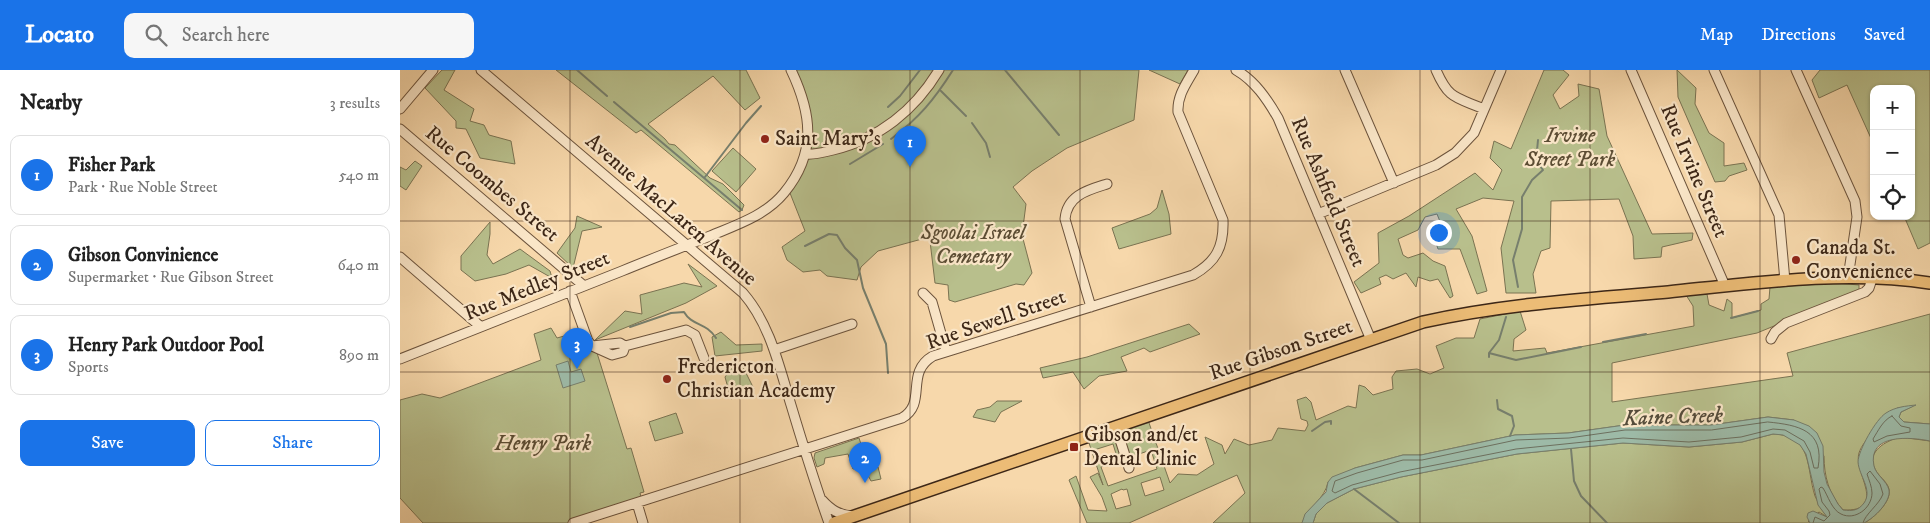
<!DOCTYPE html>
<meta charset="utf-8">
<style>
body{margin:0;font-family:"IM FELL DW Pica",serif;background:#f6f6f6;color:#222}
.controls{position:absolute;right:15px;top:15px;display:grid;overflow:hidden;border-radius:10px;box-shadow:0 1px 4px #0004}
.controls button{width:45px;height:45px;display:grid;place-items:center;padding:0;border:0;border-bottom:1px solid #e0e0e0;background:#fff;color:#222;font:25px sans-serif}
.you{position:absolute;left:1038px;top:162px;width:18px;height:18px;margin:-12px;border:4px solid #fff;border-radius:50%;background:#1a73e8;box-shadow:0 0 0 8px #1a73e833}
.badge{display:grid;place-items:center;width:32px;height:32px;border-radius:50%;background:#1a73e8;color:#fff;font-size:16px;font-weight:700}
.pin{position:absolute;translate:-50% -41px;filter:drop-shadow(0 1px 2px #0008)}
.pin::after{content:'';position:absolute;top:26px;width:18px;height:15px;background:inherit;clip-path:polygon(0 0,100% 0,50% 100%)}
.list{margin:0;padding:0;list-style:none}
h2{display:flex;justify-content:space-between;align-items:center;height:65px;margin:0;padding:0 20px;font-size:21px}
h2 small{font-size:16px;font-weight:400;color:#767676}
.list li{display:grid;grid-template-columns:32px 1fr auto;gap:15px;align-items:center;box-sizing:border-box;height:80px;margin:0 10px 10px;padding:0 10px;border:1px solid #e0e0e0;border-radius:10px}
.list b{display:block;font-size:19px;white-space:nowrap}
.list p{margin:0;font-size:16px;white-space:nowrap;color:#767676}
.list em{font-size:16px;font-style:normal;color:#767676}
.actions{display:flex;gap:10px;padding:15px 20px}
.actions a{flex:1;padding:11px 0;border:1px solid #1a73e8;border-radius:10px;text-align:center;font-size:18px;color:#1a73e8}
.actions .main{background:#1a73e8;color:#fff}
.icon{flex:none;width:28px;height:28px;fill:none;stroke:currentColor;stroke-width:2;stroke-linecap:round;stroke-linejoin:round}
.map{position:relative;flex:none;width:1530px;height:453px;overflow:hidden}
header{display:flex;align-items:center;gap:30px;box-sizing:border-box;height:70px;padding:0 25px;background:#1a73e8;color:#fff}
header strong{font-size:24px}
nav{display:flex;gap:28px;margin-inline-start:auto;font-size:18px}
.search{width:350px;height:45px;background:#f6f6f6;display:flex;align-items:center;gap:12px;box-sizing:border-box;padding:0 18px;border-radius:10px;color:#767676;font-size:19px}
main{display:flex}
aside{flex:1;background:#fff}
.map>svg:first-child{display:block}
</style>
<header>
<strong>Locato</strong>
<div class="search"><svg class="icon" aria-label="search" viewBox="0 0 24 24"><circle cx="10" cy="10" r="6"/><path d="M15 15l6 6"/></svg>Search here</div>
<nav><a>Map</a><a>Directions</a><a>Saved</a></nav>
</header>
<main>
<aside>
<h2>Nearby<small>3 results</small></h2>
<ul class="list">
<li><span class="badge">1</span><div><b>Fisher Park</b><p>Park · Rue Noble Street</p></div><em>540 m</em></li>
<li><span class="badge">2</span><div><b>Gibson Convinience</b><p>Supermarket · Rue Gibson Street</p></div><em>640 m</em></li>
<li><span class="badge">3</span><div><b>Henry Park Outdoor Pool</b><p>Sports</p></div><em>890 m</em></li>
</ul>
<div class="actions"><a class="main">Save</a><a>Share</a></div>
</aside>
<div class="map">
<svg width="1530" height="453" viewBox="0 0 1530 453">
<rect width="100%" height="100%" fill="#f7d8ab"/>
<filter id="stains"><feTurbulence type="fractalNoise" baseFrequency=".004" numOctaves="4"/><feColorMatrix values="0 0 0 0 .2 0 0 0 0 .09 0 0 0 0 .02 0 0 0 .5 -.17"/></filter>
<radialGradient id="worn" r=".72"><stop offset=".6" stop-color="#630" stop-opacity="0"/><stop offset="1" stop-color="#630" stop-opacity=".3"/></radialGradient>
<path fill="#b8bf8c" stroke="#7a7352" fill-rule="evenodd" d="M42 0H55L44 20 74 39 70 51 84 55 89 65 111 71 115 94 80 88 66 59 56 58V51L25 18Z
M156 0H346L360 28 345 40 313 6 248 54 265 69 269 74 275 75 310 108 323 114 344 135 342 140 339 142 241 60 236 63Z
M391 0H739L734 50 667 78 632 101 613 117 626 134 622 165 632 203 624 215 616 214 555 232 549 230 548 215 535 213 530 171 522 169 478 181 461 197 457 210 427 206 420 200 403 202 387 190 382 177 405 161 388 118 391 114 409 59Z
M749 0H788L780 14Z
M1144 0H1163L1169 5 1153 25 1160 39 1179 26 1178 14 1199 19 1207 66 1252 164 1293 163 1292 170 1262 177 1261 187 1234 189 1233 166 1219 129 1151 131 1150 178 1141 181 1133 204 1136 223H1106L1101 178 1114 131 1083 128 1056 139 1072 166 1087 221 1077 224 1060 179H1038L1030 156 1041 154 1037 144 1025 147 1018 160 998 169 1003 185 1008 188 1023 183 1033 191 1045 196 1053 226 1050 228 1038 209 1030 211 1018 207 1016 217 1006 203 993 209 986 205 979 208 981 214 961 223 954 212 979 193 978 163 1009 146 1075 103 1093 120 1102 100 1090 88 1094 71 1111 79Z
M1277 0 1296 18 1295 34 1309 63 1324 73V96L1344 93 1347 100 1329 106 1325 111 1315 112 1278 27Z
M1420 0H1530V173L1518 179 1504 146H1511V95L1513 93 1511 90V19H1474V75L1447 15 1419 28 1412 10Z
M333 78 356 99 336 122 312 101Z
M15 91 22 96 6 120 0 116V97L6 100Z
M762 120 769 144 771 164 719 179 712 158 750 144 757 138Z
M177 146 202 157 182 161 173 198 157 183 175 158Z
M90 152V164L87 185 93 194 120 179 150 201 152 208 129 195 106 204 75 211 61 200V186Z
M288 194 317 216 286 233 195 270 225 241 242 244 240 225 284 213 302 217Z
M1436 213 1459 215V220L1447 226 1357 263 1212 293V332L1393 306 1387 283 1530 244V354L1504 352 1499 347 1501 342 1513 336 1497 338C1487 349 1463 369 1459 383 1453 402 1489 442 1443 440 1429 425 1424 406 1424 386L1394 350 1368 347 1311 355H1225L1168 363 1115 365 1021 385H1003L955 398 928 412C925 429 908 437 902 453H813L845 423 837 405 729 453H687L669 410 676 406 688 440 707 441 702 427 690 407 698 403 703 415 688 370 709 363 714 366 722 390 701 397 708 416 757 399 751 380 730 387 722 363 725 358 748 350 770 413 778 404 797 405 814 394 805 367 822 375 825 384 834 369 849 375 872 370 878 358 905 361 908 355 907 351 901 349 897 330 906 327 911 332 916 350 948 336 956 338 959 315 965 317 973 325 993 319 992 307 996 301 1017 299 1030 304 1044 298 1036 276 1056 268H1074L1080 249 1120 241 1126 260 1114 269 1113 281 1145 278 1147 283 1294 256 1293 236 1286 225 1307 224 1309 235 1324 241 1327 229 1332 233V248L1361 240V234L1369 229 1370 217ZM713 374 717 387 698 393 694 380ZM760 407 764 420 745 426 741 413ZM722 419 723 420 727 419 731 435 716 439 711 424Z
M789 254 800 264 750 282 744 278 721 287 727 301 699 306 684 319 673 302 643 308 640 298 687 287Z
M151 258 157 268 175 263 180 275 197 283 227 379 231 378 244 422 240 423 242 431 173 453H23L0 428V330L22 324 40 328 141 290 134 264Z
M321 262 336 275 362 274V281L315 286 312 267Z
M343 297 354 319 331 329 325 307 331 299Z
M597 331H622L601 342 595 352 573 347 577 340 590 337Z
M276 343 283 363 255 371 249 352Z
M1373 364C1413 365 1406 398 1415 426 1418 433 1423 440 1427 447L1419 442 1408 451 1410 453H913L916 444 927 433 954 419 1001 407 1117 384 1223 373 1289 377 1342 372Z
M1500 367 1530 371V453H1464C1474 448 1492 431 1489 419 1487 411 1478 406 1475 399 1466 381 1486 371 1500 367Z
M459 368 469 399 478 397 481 409 471 411 463 396 453 399 448 384 425 388 424 394 417 397 414 388 415 383Z"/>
<path fill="#9dbaa7" stroke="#777f6d" d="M168 291 171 302 181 299 185 311 163 318 156 295Z
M1516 335 1501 342 1499 347 1504 352 1530 354V371C1511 367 1467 363 1474 396 1476 405 1487 411 1489 420 1491 432 1474 448 1464 453H1410L1407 447 1408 443 1413 441 1427 447 1418 435 1406 384 1400 375 1383 365 1373 364 1342 372 1289 377 1223 373 1117 384 1001 407 954 419 927 433 916 444 913 453H902L905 444 926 422 928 412 932 407 955 398 1003 385H1021L1115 365 1168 363 1225 355H1311L1368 347 1394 350 1409 356 1417 363 1423 376 1424 402 1427 414 1438 434 1443 440C1452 441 1458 441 1464 433 1473 420 1459 406 1458 392 1458 381 1476 349 1486 343 1495 337 1506 336 1516 335Z"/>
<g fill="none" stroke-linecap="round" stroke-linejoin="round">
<path stroke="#6d705f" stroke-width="1" d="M1492 346 1501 356 1510 358V362L1487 366 1474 372 1473 369C1478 361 1483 350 1492 346Z
M1368 352C1398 355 1425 360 1418 398H1414L1410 382 1404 371 1385 360 1373 359 1341 367 1289 372 1223 368 1116 379 1000 402 952 415 935 423 932 421 935 411 957 403 1003 390H1022L1116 370 1169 368 1225 360H1311Z
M1413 453 1415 447 1424 451 1430 445 1429 441 1422 432 1419 419 1421 417 1423 418C1428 426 1432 440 1441 444 1455 451 1472 438 1472 423 1472 417 1469 410 1467 404L1470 401 1480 414 1483 424C1479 435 1465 444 1463 453"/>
<path stroke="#777f6d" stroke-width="2" d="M177 0 207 26
M605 0 659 65
M541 21 566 46
M214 32 342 140
M488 37 500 26 520 0
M572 53 586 73 590 87
M491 69C519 48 534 30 553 0
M450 94 483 74
M305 107 346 53 361 36
M405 176 429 164 437 165 445 178 457 190 463 218 486 274 488 303
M1118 217 1113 190 1122 159V127L1132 110 1143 100 1136 91 1138 70
M1331 248 1358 241
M230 257 271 243 284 242C292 256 306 252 316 268
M1203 272 1246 264
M1089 283 1116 290 1181 277
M1089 287V283L1099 270 1106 247
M1097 330 1098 339 1112 346 1114 356 1110 366
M912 361 925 352 931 351V354
M1171 379 1174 411 1181 426 1207 453
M954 419 999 453"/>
<g stroke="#6c533c" stroke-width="11">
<path id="minor" d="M81 0 343 223C370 254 379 296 391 335 403 375 415 414 429 453
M836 0C855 11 867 29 878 48L971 270
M945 0 994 113
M1036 0C1049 30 1056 27 1084 39
M1231 0 1325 216
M1314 0 1379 145 1385 211
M1396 0 1455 131 1457 147 1448 208
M0 39 33 0
M0 59 184 216
M406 84C415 85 424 82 433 80 479 69 515 40 539 0
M918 144 1036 95 1055 83 1074 63 1101 0
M0 187 81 257
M170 221 188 271 192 276
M523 223 532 232 546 281
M691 237 665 149C667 125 688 120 707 114
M1371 269 1375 262 1386 253 1465 222 1469 218 1472 209
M220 273 225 276 223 282 212 285 192 276Z
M225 276 286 260 295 265 304 288
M374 280 452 254
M0 289C74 260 148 230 222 201 251 189 280 178 310 166 336 155 365 146 384 123 417 83 412 44 391 0
M716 357 729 398
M422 430C431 440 439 445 453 446
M237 433 243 453
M173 453 502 348C528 333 504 303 533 286L793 205C816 192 824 177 823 150L778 42C777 26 786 14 794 0"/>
</g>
<g stroke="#3d2717" stroke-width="14">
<path id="major" d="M434 453 1023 252C1105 234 1185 229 1268 222 1354 213 1444 200 1530 213"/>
</g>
<use href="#minor" stroke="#fae6c8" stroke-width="9"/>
<use href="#major" stroke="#ecbc76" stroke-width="11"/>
</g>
<path fill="none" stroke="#3d2717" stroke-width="1" stroke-opacity="0.55" d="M170 0V453M340 0V453M510 0V453M680 0V453M850 0V453M1020 0V453M1190 0V453M1360 0V453M0 151H1530M0 302H1530"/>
<g fill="#8f2418" stroke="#fae6c8" stroke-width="2">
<circle cx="365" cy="69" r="5"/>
<circle cx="1396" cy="190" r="5"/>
<circle cx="267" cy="309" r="5"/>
<rect x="669" y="372" width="10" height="10" rx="2.5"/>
</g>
<g text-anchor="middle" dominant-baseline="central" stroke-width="4.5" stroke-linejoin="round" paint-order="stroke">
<g font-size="21" font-style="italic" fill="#5c4d34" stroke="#fae6c8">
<text x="1170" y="66">Irvine<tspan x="1170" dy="24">Street Park</tspan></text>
<text x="573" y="163">Sgoolai Israel<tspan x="573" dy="24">Cemetary</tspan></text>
<text x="143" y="374">Henry Park</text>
</g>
<g font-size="21" fill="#3d2717" stroke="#fae6c8" text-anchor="start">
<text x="375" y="69">Saint Mary's</text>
<text x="1406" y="178">Canada St.<tspan x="1406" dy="24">Convenience</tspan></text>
<text x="277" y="297">Fredericton<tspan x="277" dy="24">Christian Academy</tspan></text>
<text x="684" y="365">Gibson and/et<tspan x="684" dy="24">Dental Clinic</tspan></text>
</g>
<g font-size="21" fill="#3d2717" stroke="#fae6c8">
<text transform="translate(1294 101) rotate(67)">Rue Irvine Street</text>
<text transform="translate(92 114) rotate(40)">Rue Coombes Street</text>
<text transform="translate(928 122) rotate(67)">Rue Ashfield Street</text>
<text transform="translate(271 140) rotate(41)">Avenue MacLaren Avenue</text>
<text transform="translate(137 216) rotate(-22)">Rue Medley Street</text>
<text transform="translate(596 250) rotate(-19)">Rue Sewell Street</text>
<text transform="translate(881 280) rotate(-19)">Rue Gibson Street</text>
</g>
<g font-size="22" font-style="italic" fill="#554c3b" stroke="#fae6c8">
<text transform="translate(1273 347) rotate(-2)">Kaine Creek</text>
</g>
</g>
<rect width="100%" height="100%" filter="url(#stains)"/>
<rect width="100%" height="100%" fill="url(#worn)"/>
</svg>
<div class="controls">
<button>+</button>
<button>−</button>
<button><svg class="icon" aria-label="locate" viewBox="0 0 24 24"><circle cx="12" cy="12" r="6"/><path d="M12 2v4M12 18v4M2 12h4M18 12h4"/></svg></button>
</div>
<div class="you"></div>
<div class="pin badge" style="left:510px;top:97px">1</div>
<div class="pin badge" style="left:465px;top:413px">2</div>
<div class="pin badge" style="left:177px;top:299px">3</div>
</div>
</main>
